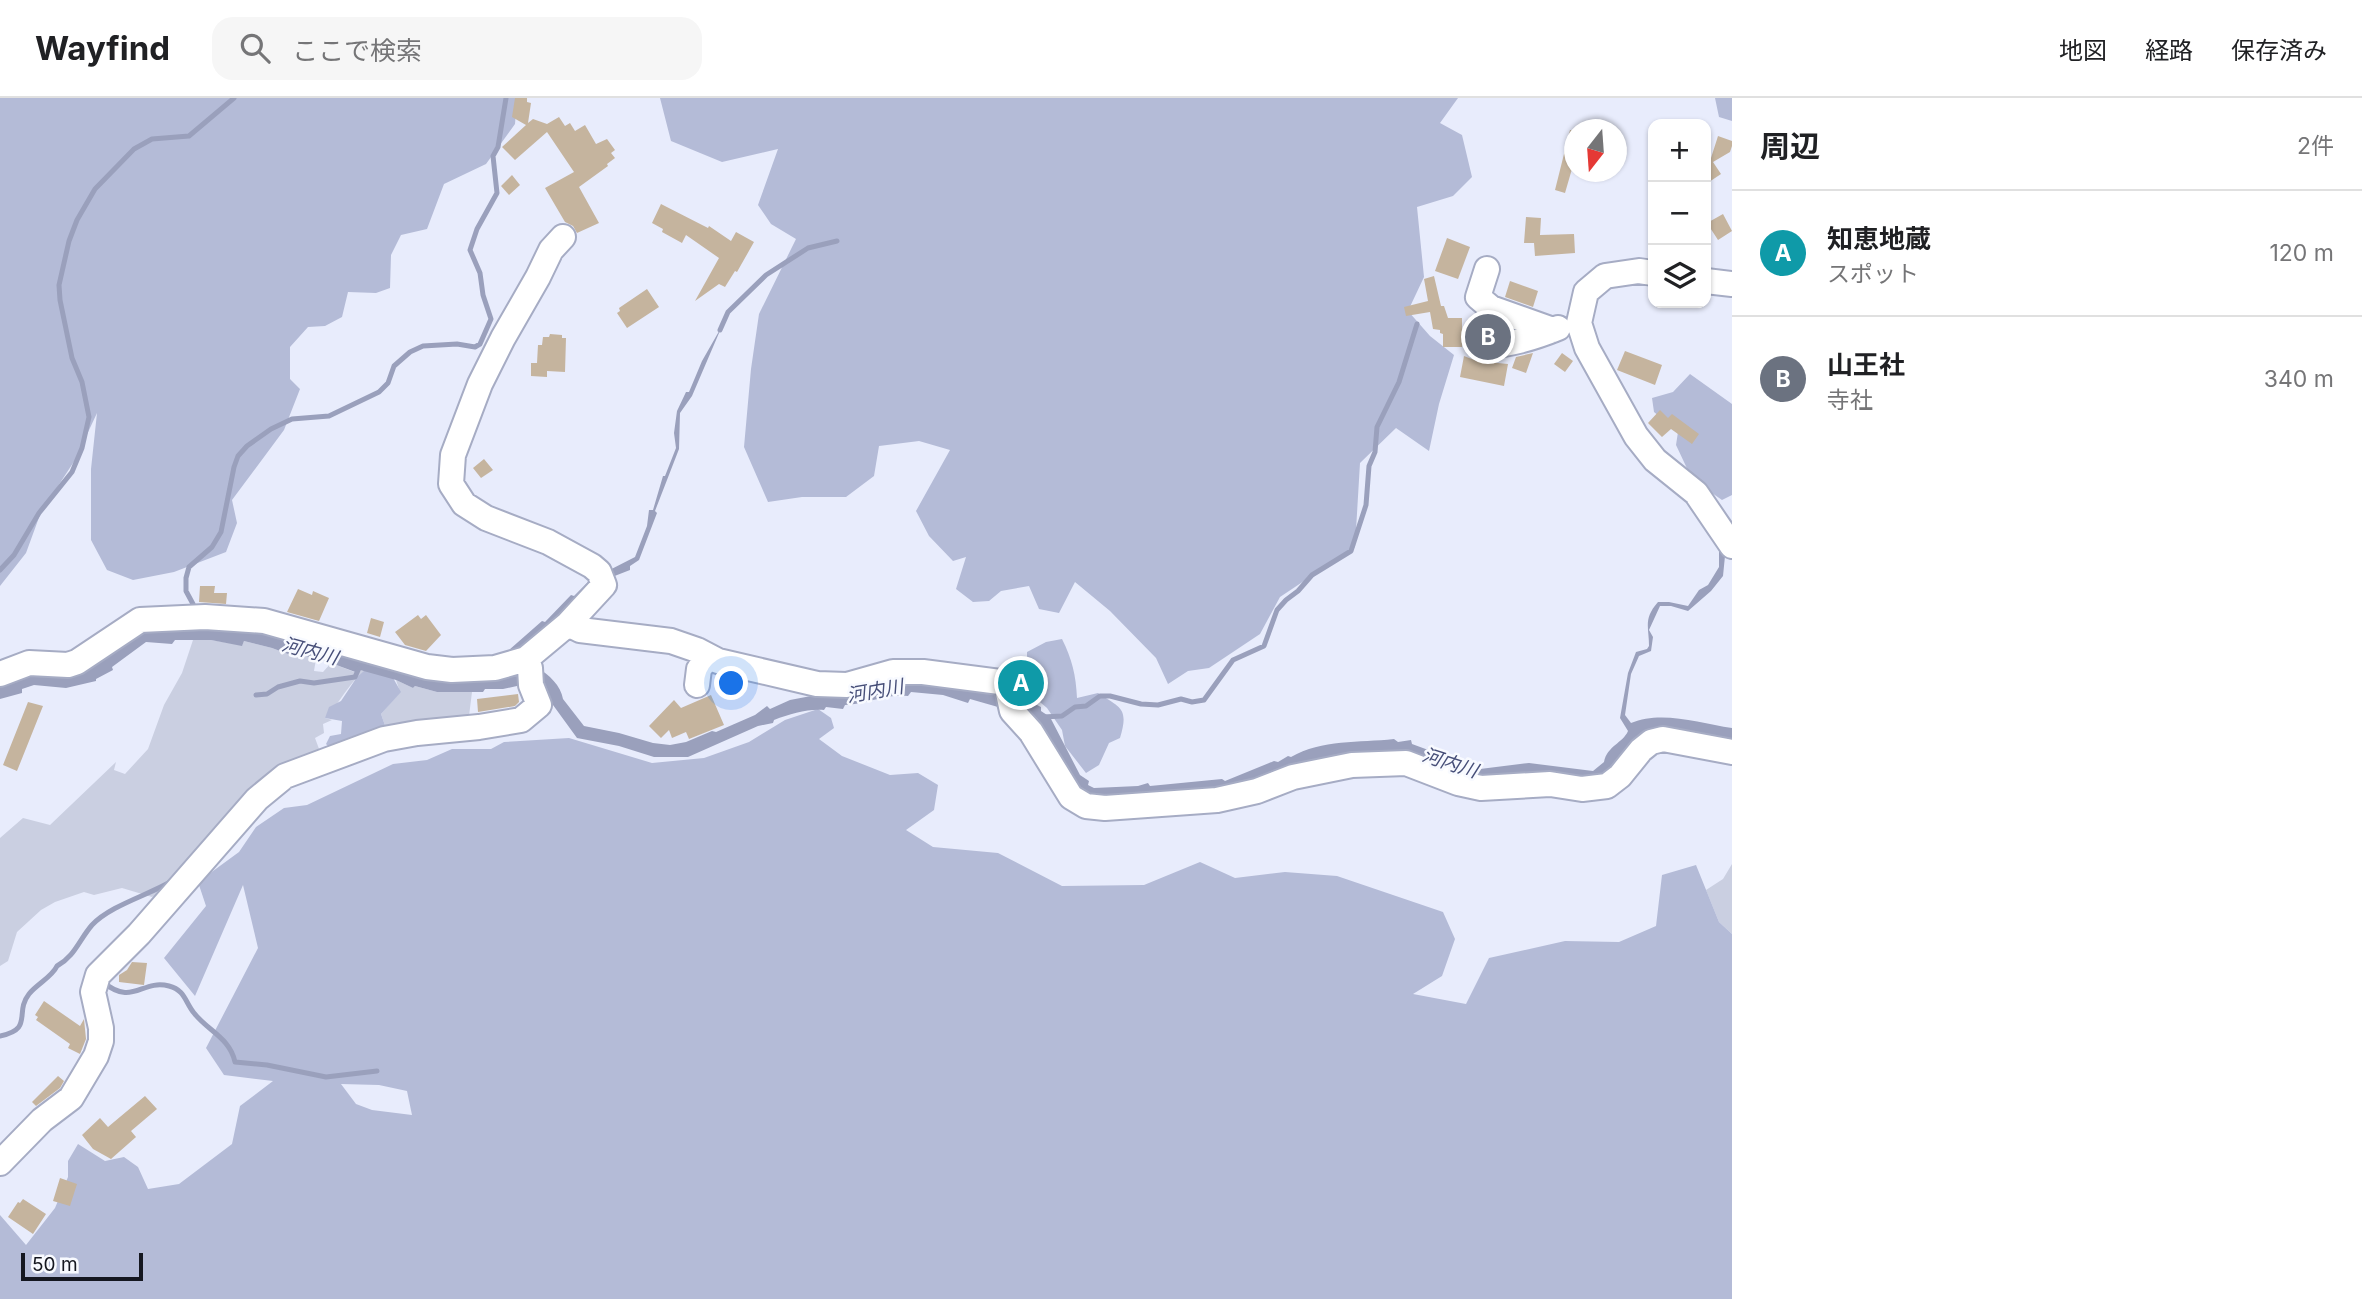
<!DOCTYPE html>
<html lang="ja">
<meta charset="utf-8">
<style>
body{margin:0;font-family:Inter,"Noto Sans JP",sans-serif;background:#f6f6f6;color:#202124}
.controls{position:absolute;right:21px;top:21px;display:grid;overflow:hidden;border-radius:14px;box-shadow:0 2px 5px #0004}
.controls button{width:63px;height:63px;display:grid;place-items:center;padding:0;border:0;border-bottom:2px solid #e0e0e0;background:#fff;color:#202124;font:35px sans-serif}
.compass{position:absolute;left:1564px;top:21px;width:63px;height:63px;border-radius:50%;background:#fff;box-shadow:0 2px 5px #0004;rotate:197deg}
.scale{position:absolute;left:21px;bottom:18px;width:122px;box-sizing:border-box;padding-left:7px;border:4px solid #151720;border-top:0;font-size:19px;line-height:24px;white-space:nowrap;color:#151720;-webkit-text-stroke:5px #f8faff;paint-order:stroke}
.you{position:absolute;left:732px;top:586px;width:24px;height:24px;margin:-18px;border:5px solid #fff;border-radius:50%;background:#1a73e8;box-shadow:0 0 0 10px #1a73e833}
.badge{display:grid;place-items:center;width:46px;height:46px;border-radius:50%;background:#2563eb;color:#fff;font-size:23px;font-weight:700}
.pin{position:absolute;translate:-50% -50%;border:4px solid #fff;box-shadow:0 2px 7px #0006}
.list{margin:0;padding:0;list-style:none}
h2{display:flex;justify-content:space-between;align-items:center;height:91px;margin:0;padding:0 28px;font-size:30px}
h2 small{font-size:23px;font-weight:400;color:#757577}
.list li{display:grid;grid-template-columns:46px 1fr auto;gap:21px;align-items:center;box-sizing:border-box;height:126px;padding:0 28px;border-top:2px solid #e0e0e0}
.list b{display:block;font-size:26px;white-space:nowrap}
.list p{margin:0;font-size:23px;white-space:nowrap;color:#757577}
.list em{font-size:23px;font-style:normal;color:#757577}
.icon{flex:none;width:38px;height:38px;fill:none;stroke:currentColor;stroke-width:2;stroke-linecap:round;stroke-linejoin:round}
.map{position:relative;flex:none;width:1732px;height:1201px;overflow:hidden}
header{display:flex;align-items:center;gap:42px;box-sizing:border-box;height:98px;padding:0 35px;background:#fff;border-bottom:2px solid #e0e0e0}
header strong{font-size:33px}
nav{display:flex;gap:38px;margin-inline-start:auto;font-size:24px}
.search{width:490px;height:63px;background:#f6f6f6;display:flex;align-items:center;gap:18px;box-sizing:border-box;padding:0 24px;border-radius:21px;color:#757577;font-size:26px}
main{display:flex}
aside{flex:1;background:#fff}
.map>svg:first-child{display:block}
</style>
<header>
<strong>Wayfind</strong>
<div class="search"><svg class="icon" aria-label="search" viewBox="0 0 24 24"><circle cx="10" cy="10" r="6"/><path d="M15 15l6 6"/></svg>ここで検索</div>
<nav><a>地図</a><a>経路</a><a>保存済み</a></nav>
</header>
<main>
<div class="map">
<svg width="1732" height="1201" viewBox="0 0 1732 1201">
<rect width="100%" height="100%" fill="#e8ecfc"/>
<path fill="#cacfe1" d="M193 542H211L242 547 244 543 272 550 288 556 291 554 316 561 314 573 323 574 331 565 357 575 360 572 364 573C348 586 340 605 325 620L332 622 323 626 324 635 315 640 322 659 175 788 152 799 122 790 94 797 84 794 55 804 41 812 17 834 8 863 0 868V740L23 720 50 727 116 664 114 672 125 676 148 651 164 607 182 575Z
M396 582 413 590 415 588 437 594H472L468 626 388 636 381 616 400 594Z
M1732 766V836L1719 824 1706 792 1723 781Z"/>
<path fill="#b4bbd7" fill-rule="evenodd" d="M0 0H517L515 26 486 66 444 86 427 131 401 137 391 157 390 190 376 195 348 194 342 219 325 228 308 229 290 249V281L300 291 284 332 232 402 237 425 226 454 174 474 133 482 107 472 91 442V371L97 315 75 362 41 414 26 455 0 488Z
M660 0H1458L1440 25 1462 37 1472 79 1453 98 1417 109 1424 179 1408 213 1430 238 1454 257 1439 306 1429 353 1396 330 1360 365 1355 449 1280 499 1260 536 1209 570 1188 573 1168 586 1156 560 1110 513 1075 484 1059 515 1039 511 1029 488 1001 493 989 503 973 504 956 491 966 459 953 463 929 438 916 413 950 352 919 343 879 348 874 378 846 399H802L768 404 744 349 751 271 759 216 796 141 771 126 758 107 778 51 722 64 671 43Z
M1715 0H1732V23L1719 19Z
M1690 276 1732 306V397L1722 402 1692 381 1676 347 1678 334 1654 314 1652 300 1673 294Z
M1062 541C1072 561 1076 577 1077 600L1098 595C1121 610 1129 610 1120 640L1109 645 1099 667 1086 675 1065 648 1062 632 1047 610 1028 594 1033 588 1027 571V554L1046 544Z
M366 571H388L401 594 381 616 388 636 335 655 326 646 330 638 341 636 342 623 325 620 329 609 341 603 357 579Z
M818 611 831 620 834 630 819 641 842 658 890 677 918 675 938 687 934 712 906 732 933 749 998 755 1062 788 1144 787 1200 764 1235 780 1285 774 1337 778 1443 814 1455 841 1442 878 1413 896 1466 906 1489 860 1565 843 1619 844 1656 828 1662 777 1696 767 1719 824 1732 836V1201H0V1117L26 1147 55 1110 68 1079V1063L78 1046 105 1063 124 1059 138 1069 148 1091 179 1086 232 1046 240 1008 273 983 224 977 206 950 258 850 243 787 195 898 164 860 206 808 198 784 239 754 256 729 284 710 307 707 393 666 427 662 452 651H491L504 644 569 640 652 665 704 660 749 644 785 622ZM341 986 379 987 407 993 412 1017 372 1012 356 1006Z"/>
<path fill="#9aa0bc" d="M722 228 692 298 680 315 679 351 655 413 657 415 639 462 630 468V472L594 486 590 497 513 559 509 552 542 523 545 524 571 497 574 498 590 482 635 459 647 428 649 412H653L663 378H665L676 350 674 335 677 313 686 294H689L702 263Z
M1721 451 1725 458 1723 478 1711 493 1688 513 1671 508H1660L1649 532 1653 539 1651 553 1639 558 1631 576 1625 617 1631 625C1661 612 1700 625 1732 630V647L1659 636 1605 680 1481 683 1426 663 1244 690 1091 702 1005 611 970 601 968 605 943 597 911 594 908 598C883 596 868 606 845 607L843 611 826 609 824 612C806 611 791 616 774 622L773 625 758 628 688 659H654L619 648 577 640 553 607 550 609 526 586 503 591H485L483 594H437L415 588 413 590 396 582 360 572 358 575 331 565 291 554 288 556 272 550 244 543 242 548 211 542H175L172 546 146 544 112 569 113 572 96 581V583L66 590 34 587 22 591V595L0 601V582L136 529 237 526 358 557 537 570C549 576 561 588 563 601L584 628 619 635 653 645 670 647 686 644 712 633 716 634 755 617 767 608 770 611 790 602 911 579 1017 597 1041 609V613L1050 619 1080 677 1089 683 1088 687 1094 690 1138 688 1148 685 1150 688 1222 681 1225 683 1274 663 1278 664 1288 658 1291 659C1322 641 1359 645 1394 641L1398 644 1411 642 1412 646 1480 671 1529 665 1593 673 1604 664C1607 648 1623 645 1628 633L1620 620 1628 575 1636 554 1647 551 1649 548C1649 529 1643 521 1658 504H1669L1688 508 1699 492 1708 487 1719 469V454Z"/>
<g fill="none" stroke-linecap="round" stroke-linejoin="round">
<path stroke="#9aa0bc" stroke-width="5" d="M720 232 728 214 766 177 808 150 837 143
M0 472 14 457 39 415 72 374 82 350 89 319 82 284 72 260 60 202 59 187 69 143 77 122 95 91 134 51 152 41 189 38 234 0
M193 512V506L186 493V480L189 469 212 449 221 434 234 369 238 358 247 348 271 331 292 321 329 318 379 294 388 285 394 268 410 254 423 248 457 246 475 249 480 246 491 221 483 197 480 175 470 152 477 131 497 95 493 58 498 49 506 0
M256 597 267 596 278 589 300 583 314 585 355 579 359 570
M1043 619 1062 618 1075 609 1086 608 1100 598H1110L1141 606 1158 607 1181 601 1192 604 1204 602 1233 562 1264 548 1277 512 1286 502 1298 493 1312 477 1351 453 1366 407 1369 368 1375 354 1377 329 1399 284 1417 226
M103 884C133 909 141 881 169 888 185 892 185 904 194 915 208 933 230 940 235 964L267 967 326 979 377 973
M0 938C34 931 14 915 29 896 37 886 52 879 57 868 75 858 79 842 92 827 111 807 149 797 172 783"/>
</g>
<path fill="#c5b49e" d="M515 0H527V4L531 5 528 25 533 21 547 26 559 19 565 28 570 25 575 33 585 27 596 46 607 41 615 52 611 55 615 60 607 66 608 68 579 89 599 125 577 135 573 128 565 124 545 90 574 74 547 34 515 62 502 49 526 27 512 19Z
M1570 32H1574V64L1565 95 1555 92Z
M1718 38 1732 43V48L1730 54 1713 64 1721 76 1706 86V52L1711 60Z
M512 77 520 87 509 97 501 88Z
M661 106 708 130 709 128 731 143 736 134 754 144 737 174 735 173 725 189 719 186 695 203 719 160 686 137 682 145 662 134 663 131 652 125Z
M1723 116 1732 133 1718 142 1707 125Z
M1526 119 1541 120 1540 137 1574 136 1575 155 1535 158 1534 145H1524Z
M1447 140 1470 149 1458 181 1435 173Z
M1434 178 1441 208H1444L1448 220H1462V249H1443V236L1440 235V232L1433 231 1430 214 1406 218 1404 209 1428 203 1424 181Z
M1510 183 1538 193 1533 209 1505 199Z
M647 191 659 209 627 230 617 215 620 213 619 210Z
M550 236 562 237V240H566L565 274 547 273V279L531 278V265H537L538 247H542L543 239H549Z
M1625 253 1662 267 1655 287 1617 272Z
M1533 255 1526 275 1512 270 1516 259Z
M1562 255 1573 263 1565 274 1554 266Z
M1464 258 1477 263 1508 266 1504 288 1460 279Z
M1660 312 1668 320 1672 316 1699 336 1692 346 1671 331 1662 339 1648 325Z
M484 361 493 372 481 380 473 370Z
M200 488H215L214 495H227L226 506 199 504Z
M298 491 312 497 313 493 329 500 319 523 287 514Z
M418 517 421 521 426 517 441 537 426 553 405 547 395 534Z
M371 520 384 524 380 539 367 535Z
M518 596 519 604 515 608 478 614 477 601Z
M711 597 724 627 689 641 686 634 672 640 669 632 661 640 649 628 674 602 681 610Z
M28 604 43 608 17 673 3 667Z
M132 864 147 865 144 887 119 884V877L127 872Z
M44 903 80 928 84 921 86 941 80 956 68 950 70 946 36 922 38 919 35 917Z
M58 978 64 983 60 990 36 1008 32 1004Z
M145 998 157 1011 131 1033 136 1039 111 1061 93 1051 82 1037 100 1020 108 1029Z
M60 1080 77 1086 70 1108 53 1103Z
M23 1101 46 1116 33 1136 8 1119 18 1104 20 1105Z"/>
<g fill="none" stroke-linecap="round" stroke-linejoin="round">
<g stroke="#a6acc4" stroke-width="28">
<path id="minor" d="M563 139 551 152 538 179 503 240 480 286 453 357 451 386 464 406 486 420 548 444 592 468 599 474 604 487 568 526
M1487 171 1478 199 1491 210 1553 232
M1653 175 1639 173 1605 178 1586 194 1579 225 1587 250 1636 338 1655 362 1696 395 1732 448
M1706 183 1732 186
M1482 249C1511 246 1531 241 1558 230
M0 576 29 565 68 567 77 564 140 522 205 519 264 523 427 569 452 572 495 570 526 561 568 526 580 532 671 543 697 552 718 563 817 586 847 587 893 574H923L1000 584 1006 586 1012 613 1031 634 1071 699 1086 708 1105 710 1217 702 1257 693 1293 679 1352 667 1406 665 1458 685 1481 690 1550 686 1582 691 1607 688 1620 678 1641 652 1651 644 1663 641 1732 654
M697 587 699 571 709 558
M0 1065 42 1022 71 1000 96 958 101 943V930L93 894 98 877 139 836 257 701 285 678 384 641 417 635 479 629 521 622 539 607 531 587 530 570 526 561"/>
</g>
<use href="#minor" stroke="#fff" stroke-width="24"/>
</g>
<g text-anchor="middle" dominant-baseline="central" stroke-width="5" stroke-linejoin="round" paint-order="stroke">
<g font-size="19" font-style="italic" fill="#464e78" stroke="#f8faff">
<text transform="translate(310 553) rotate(15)">河内川</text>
<text transform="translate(875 593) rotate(-10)">河内川</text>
<text transform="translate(1450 665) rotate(18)">河内川</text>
</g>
</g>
</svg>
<div class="controls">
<button>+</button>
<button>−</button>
<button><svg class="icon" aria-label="layers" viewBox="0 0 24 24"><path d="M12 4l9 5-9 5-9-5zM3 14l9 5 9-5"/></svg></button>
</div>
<svg class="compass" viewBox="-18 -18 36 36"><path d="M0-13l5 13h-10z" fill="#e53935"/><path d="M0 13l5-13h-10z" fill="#757577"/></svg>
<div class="scale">50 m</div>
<div class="you"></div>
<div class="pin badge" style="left:1021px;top:585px;background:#0f9aa8">A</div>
<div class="pin badge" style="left:1488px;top:239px;background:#6b7280">B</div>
</div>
<aside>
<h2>周辺<small>2件</small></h2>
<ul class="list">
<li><span class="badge" style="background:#0f9aa8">A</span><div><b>知恵地蔵</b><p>スポット</p></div><em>120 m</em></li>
<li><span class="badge" style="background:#6b7280">B</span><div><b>山王社</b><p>寺社</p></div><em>340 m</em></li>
</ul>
</aside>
</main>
